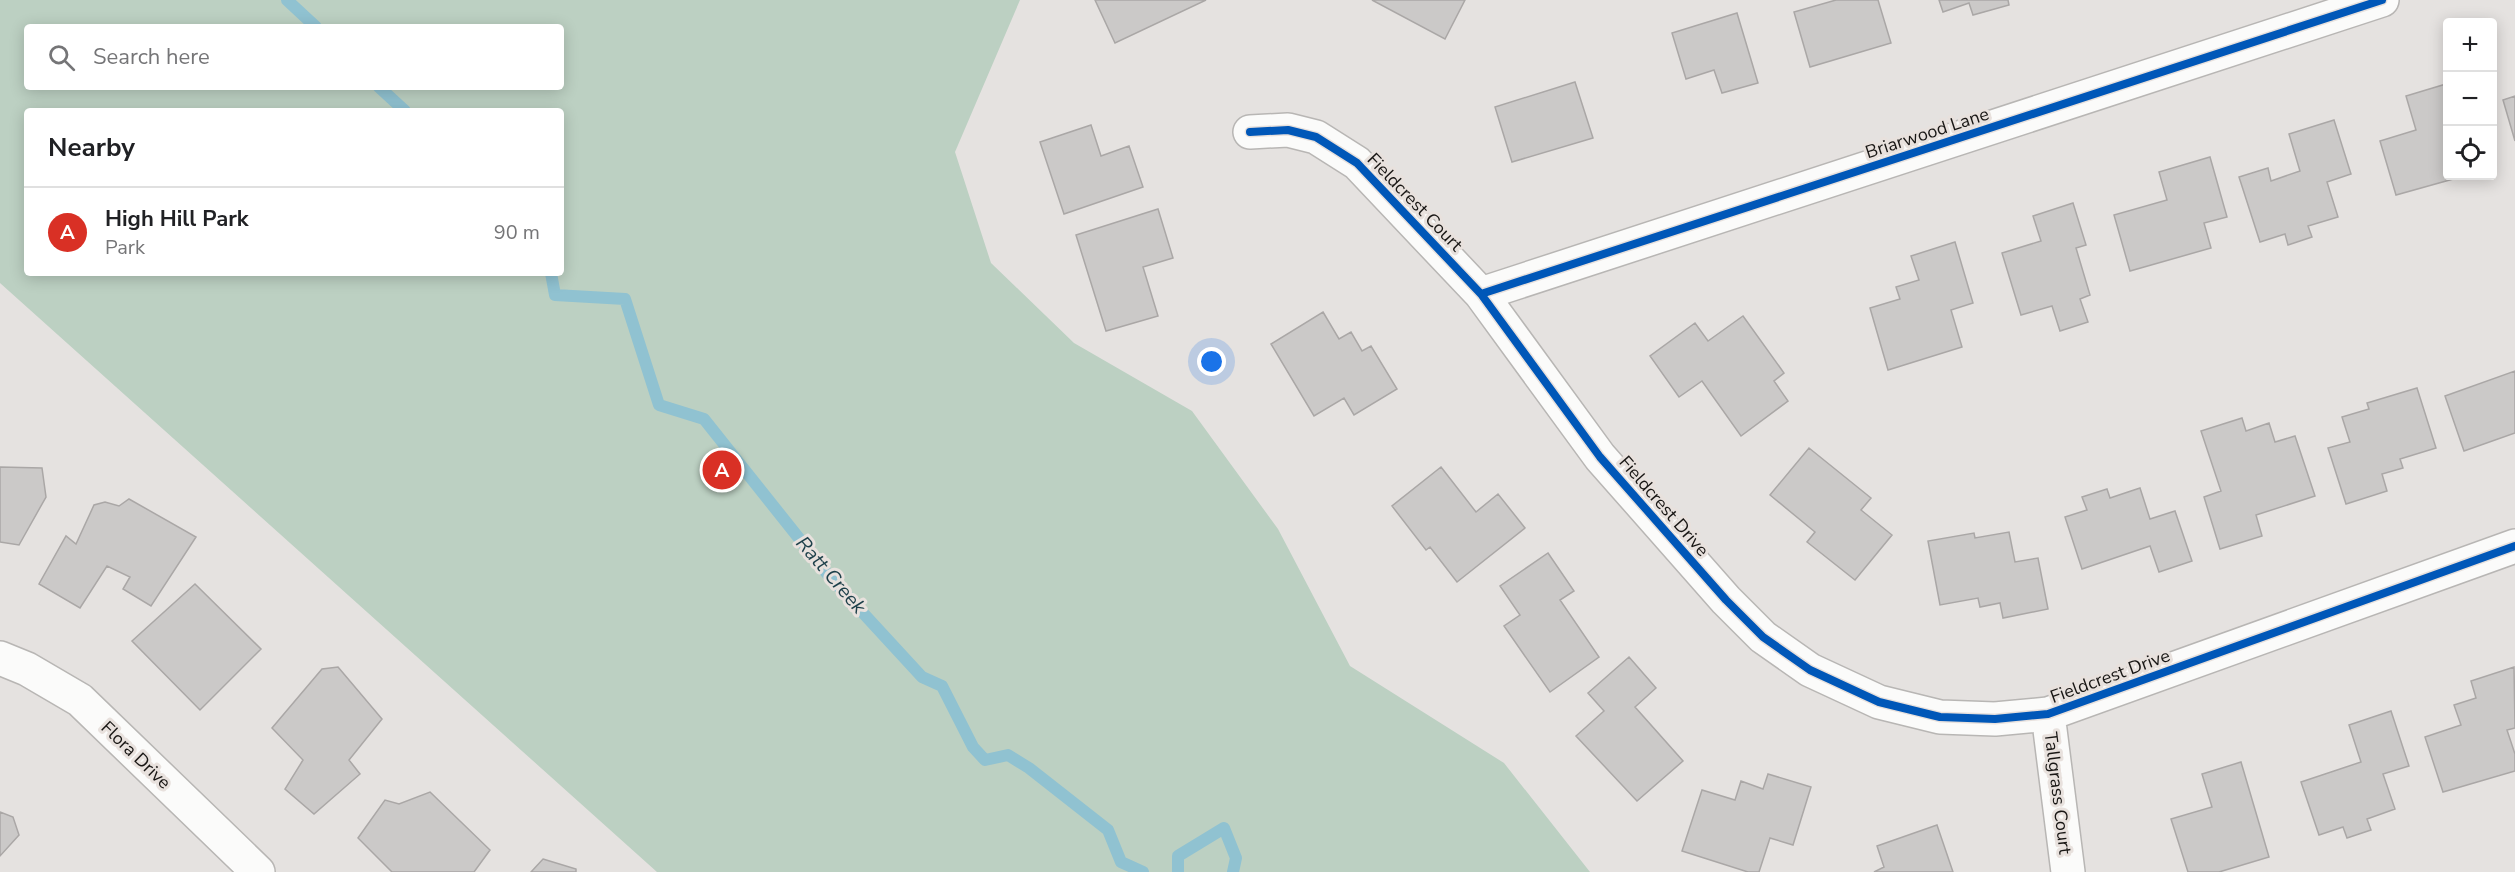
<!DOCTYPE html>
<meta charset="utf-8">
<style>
body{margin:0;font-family:"Nunito Sans",sans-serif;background:#f6f6f6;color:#202124}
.controls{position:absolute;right:18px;top:18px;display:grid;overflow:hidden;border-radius:6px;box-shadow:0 3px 15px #0003}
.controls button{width:54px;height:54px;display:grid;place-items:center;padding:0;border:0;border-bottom:2px solid #e0e0e0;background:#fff;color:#202124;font:30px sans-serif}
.you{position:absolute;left:1212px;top:362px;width:21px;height:21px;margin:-15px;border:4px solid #fff;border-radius:50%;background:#1a73e8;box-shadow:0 0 0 9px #1a73e833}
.badge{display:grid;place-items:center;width:39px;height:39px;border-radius:50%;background:#d93025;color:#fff;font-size:20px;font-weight:700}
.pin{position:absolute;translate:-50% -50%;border:3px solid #fff;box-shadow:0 2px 6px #0006}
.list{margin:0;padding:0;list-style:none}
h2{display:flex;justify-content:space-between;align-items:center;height:78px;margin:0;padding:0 24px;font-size:26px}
h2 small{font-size:20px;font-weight:400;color:#757577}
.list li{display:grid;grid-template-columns:39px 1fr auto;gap:18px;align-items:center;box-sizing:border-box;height:90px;padding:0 24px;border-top:2px solid #e0e0e0}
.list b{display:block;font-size:22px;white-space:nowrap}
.list p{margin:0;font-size:20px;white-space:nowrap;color:#757577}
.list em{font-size:20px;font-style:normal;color:#757577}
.icon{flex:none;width:33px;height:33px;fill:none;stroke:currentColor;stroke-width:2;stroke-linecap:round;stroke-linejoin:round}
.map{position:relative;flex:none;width:2515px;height:872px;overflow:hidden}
.search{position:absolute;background:#fff;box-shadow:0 3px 15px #0003;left:24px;top:24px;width:540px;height:66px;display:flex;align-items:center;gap:15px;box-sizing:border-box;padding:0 21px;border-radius:6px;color:#757577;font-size:22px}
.panel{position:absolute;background:#fff;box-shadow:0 3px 15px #0003;left:24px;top:108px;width:540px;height:168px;border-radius:6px}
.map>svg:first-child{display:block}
</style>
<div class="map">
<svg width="2515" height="872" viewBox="0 0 2515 872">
<rect width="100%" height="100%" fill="#e5e2e0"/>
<path fill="#bcd0c2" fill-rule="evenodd" d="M0 0H1020L955 152 991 263 1074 343 1192 411 1278 529 1350 666 1504 763 1590 872H657L0 283ZM27 27H561V87H27ZM27 111H561V273H27Z"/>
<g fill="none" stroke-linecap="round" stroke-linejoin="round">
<path stroke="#90c2d1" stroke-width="12" d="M287 0 316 27
M379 87 405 111
M551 273 555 295 625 299 659 405 704 419 829 576 922 677 942 686 973 747 985 760 1008 755 1029 768 1108 830 1121 862 1143 872
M1178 872V856L1224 828 1236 858 1233 872"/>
</g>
<path fill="#cbc9c8" stroke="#aaa7a6" stroke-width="1.5" d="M1095 0H1206L1115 43Z
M1372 0H1465L1445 39Z
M1836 0H1878L1891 43 1810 67 1794 12Z
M1939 0H2008L2009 5 1973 15 1969 3 1943 12Z
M1737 13 1758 83 1722 93 1714 70 1686 79 1672 33Z
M1575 82 1593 138 1512 162 1495 107Z
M2446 84 2448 91V176H2464L2396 195 2380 141 2416 130 2406 96Z
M2515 96V141L2503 100Z
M2334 120 2351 174 2327 182 2338 217 2308 226 2312 237 2288 245 2285 234 2260 242 2239 177 2268 168 2271 181 2300 171 2289 134Z
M1091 125 1101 156 1129 146 1143 187 1064 214 1040 142Z
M2210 157 2227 217 2204 223 2211 248 2130 271 2114 215 2167 200 2159 172Z
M2073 203 2086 245 2076 248 2090 295 2080 299 2088 322 2060 331 2052 306 2021 315 2002 253 2041 241 2033 216Z
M1158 209 1173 258 1143 267 1158 316 1106 331 1076 235Z
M1955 242 1973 303 1951 310 1962 347 1888 370 1870 308 1900 299 1896 287 1919 280 1911 256Z
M1323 312 1339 339 1351 332 1362 351 1371 346 1397 389 1354 415 1344 398 1314 416 1271 344Z
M1743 316 1784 373 1774 381 1788 401 1741 436 1702 381 1679 397 1650 356 1695 323 1708 341Z
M2515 371V433L2464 451 2445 396Z
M2417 388 2436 448 2400 459 2403 468 2382 474 2387 491 2346 504 2328 448 2350 442 2342 417 2369 409 2367 403Z
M2242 418 2246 431 2269 423 2275 442 2295 436 2315 496 2256 515 2262 536 2220 549 2204 497 2221 491 2201 431Z
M1809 448 1871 498 1861 510 1892 535 1855 580 1807 542 1815 532 1770 495Z
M0 467 42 468 46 497 19 545 0 542Z
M1441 467 1476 512 1498 494 1525 528 1457 582 1430 547 1426 550 1392 506Z
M2140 488 2150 519 2175 511 2192 561 2159 572 2150 546 2082 569 2065 517 2087 510 2082 497 2107 489 2110 498Z
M129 499 196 537 151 606 123 589 130 577 107 566 80 608 39 584 66 536 76 544 94 505 105 502 119 506Z
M2009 532 2015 562 2038 558 2048 609 2003 618 2000 603 1980 607 1978 598 1940 605 1928 541 1974 533 1975 538Z
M1548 553 1574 591 1560 600 1599 657 1550 692 1504 626 1520 615 1500 586Z
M195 584 261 649 200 710 132 641Z
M1629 657 1656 688 1635 707 1683 761 1637 801 1576 736 1604 711 1588 693Z
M338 667 382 719 349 760 360 774 314 814 285 789 303 760 272 728 322 669Z
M2514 667 2515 728 2507 730 2515 754V771L2443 792 2425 737 2461 725 2454 705 2476 698 2471 681Z
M2391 711 2409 766 2383 774 2395 809 2367 819 2371 830 2347 838 2343 827 2319 835 2301 782 2361 762 2349 725Z
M2241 762 2269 857 2219 872H2188L2171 819 2212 807 2202 774Z
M1768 774 1811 787 1793 845 1770 838 1759 872H1748L1682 851 1702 790 1735 800 1741 781 1763 789Z
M430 792 490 850 474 872H392L358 838 385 800 399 804Z
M0 812 13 817 19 835 0 856Z
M1937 825 1953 872H1874L1884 867 1877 846Z
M543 859 576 869V872H531Z"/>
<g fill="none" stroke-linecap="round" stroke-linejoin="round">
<g stroke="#b8b6b4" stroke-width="36">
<path id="minor" d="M1250 132 1288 130 1316 137 1357 163 1481 294 1600 457 1726 600 1763 637 1810 670 1879 702 1940 717 1995 719 2048 714 2515 546
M1481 294 2382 0
M0 658 27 669 80 700 258 872
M2048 714 2068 872"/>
</g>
<use href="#minor" stroke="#fbfbfa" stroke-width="33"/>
<g stroke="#e8e1dd" stroke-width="11">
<path id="cycleway" d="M1250 132 1288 130 1316 137 1357 163 1481 294 1600 457 1726 600 1763 637 1810 670 1879 702 1940 717 1995 719 2048 714 2515 546
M1481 294 2382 0"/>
</g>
<use href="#cycleway" stroke="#0057b8" stroke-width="8"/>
</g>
<g text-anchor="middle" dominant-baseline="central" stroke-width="6" stroke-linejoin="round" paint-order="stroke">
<g font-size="18" fill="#181614" stroke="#e8e1dd">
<text transform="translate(1927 133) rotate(-18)">Briarwood Lane</text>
<text transform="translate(1415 202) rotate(46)">Fieldcrest Court</text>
<text transform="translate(1664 506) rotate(49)">Fieldcrest Drive</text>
<text transform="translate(2110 676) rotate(-20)">Fieldcrest Drive</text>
<text transform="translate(136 755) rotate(44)">Flora Drive</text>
<text transform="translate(2058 793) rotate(83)">Tallgrass Court</text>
</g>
<g font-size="20" font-style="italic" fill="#1c3f49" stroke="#e8e1dd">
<text transform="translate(831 575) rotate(49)">Ratt Creek</text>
</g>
</g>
</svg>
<div class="controls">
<button>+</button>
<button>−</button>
<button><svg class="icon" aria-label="locate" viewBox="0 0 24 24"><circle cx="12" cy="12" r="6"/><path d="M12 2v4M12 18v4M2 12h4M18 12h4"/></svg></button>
</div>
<div class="you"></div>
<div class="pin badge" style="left:722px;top:470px">A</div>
<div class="search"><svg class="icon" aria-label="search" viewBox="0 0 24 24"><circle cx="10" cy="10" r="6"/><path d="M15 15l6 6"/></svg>Search here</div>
<section class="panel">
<h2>Nearby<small></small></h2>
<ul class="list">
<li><span class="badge">A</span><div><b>High Hill Park</b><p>Park</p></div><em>90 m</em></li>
</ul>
</section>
</div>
